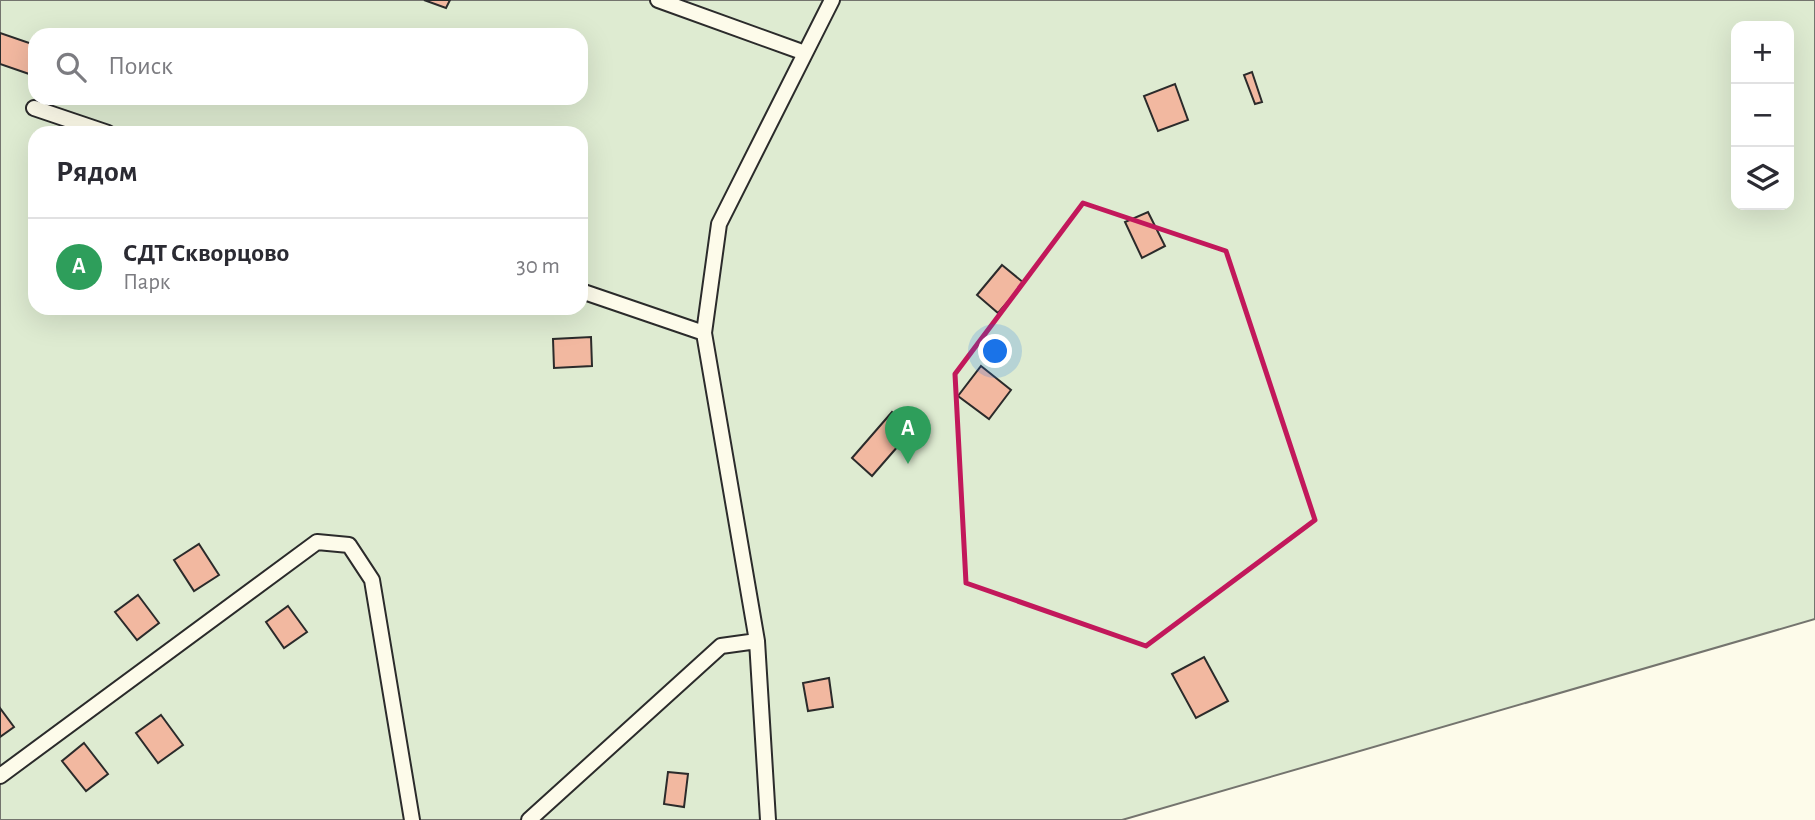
<!DOCTYPE html>
<html lang="ru">
<meta charset="utf-8">
<style>
body{margin:0;font-family:"Alegreya Sans",sans-serif;background:#f2f2f3;color:#2b2b33}
.controls{position:absolute;right:21px;top:21px;display:grid;overflow:hidden;border-radius:14px;box-shadow:0 7px 28px #0002}
.controls button{width:63px;height:63px;display:grid;place-items:center;padding:0;border:0;border-bottom:2px solid #e1e1e2;background:#fff;color:#2b2b33;font:35px sans-serif}
.you{position:absolute;left:996px;top:352px;width:24px;height:24px;margin:-18px;border:5px solid #fff;border-radius:50%;background:#1a73e8;box-shadow:0 0 0 10px #1a73e833}
.badge{display:grid;place-items:center;width:46px;height:46px;border-radius:50%;background:#c62828;color:#fff;font-size:23px;font-weight:700}
.pin{position:absolute;translate:-50% -58px;filter:drop-shadow(0 2px 4px #0008)}
.pin::after{content:'';position:absolute;top:37px;width:24px;height:21px;background:inherit;clip-path:polygon(0 0,100% 0,50% 100%)}
.list{margin:0;padding:0;list-style:none}
h2{display:flex;justify-content:space-between;align-items:center;height:91px;margin:0;padding:0 28px;font-size:30px}
h2 small{font-size:23px;font-weight:400;color:#7c7c81}
.list li{display:grid;grid-template-columns:46px 1fr auto;gap:21px;align-items:center;box-sizing:border-box;height:98px;padding:0 28px;border-top:2px solid #e1e1e2}
.list b{display:block;font-size:26px;white-space:nowrap}
.list p{margin:0;font-size:23px;white-space:nowrap;color:#7c7c81}
.list em{font-size:23px;font-style:normal;color:#7c7c81}
.icon{flex:none;width:38px;height:38px;fill:none;stroke:currentColor;stroke-width:2;stroke-linecap:round;stroke-linejoin:round}
.map{position:relative;flex:none;width:1815px;height:820px;overflow:hidden}
.search{position:absolute;background:#fff;box-shadow:0 7px 28px #0002;left:28px;top:28px;width:560px;height:77px;display:flex;align-items:center;gap:18px;box-sizing:border-box;padding:0 24px;border-radius:21px;color:#7c7c81;font-size:26px}
.panel{position:absolute;background:#fff;box-shadow:0 7px 28px #0002;left:28px;top:126px;width:560px;height:189px;border-radius:21px}
.map>svg:first-child{display:block}
</style>
<div class="map">
<svg width="1815" height="820" viewBox="0 0 1815 820">
<rect width="100%" height="100%" fill="#fdfbea"/>
<path fill="#deebd1" stroke="#74746e" stroke-width="2" fill-rule="evenodd" d="M0 0H1815V619L1122 820H0ZM1736 26H1789V205H1736ZM35 35H581V98H35ZM35 133H581V308H35Z"/>
<path fill="#f2b8a0" stroke="#2b2b2b" stroke-width="2" d="M424 0H450L446 8Z
M0 33 35 45V76L0 64Z
M1252 72 1262 102 1255 104 1244 75Z
M1175 84 1188 120 1158 131 1144 96Z
M1148 212 1165 246 1142 258 1125 222Z
M1002 265 1024 283 998 313 977 295Z
M591 337 592 366 554 368 553 339Z
M981 366 1011 390 989 419 958 396Z
M892 412 912 430 872 476 852 458Z
M199 544 219 575 194 591 174 560Z
M138 595 159 623 137 640 115 612Z
M288 606 307 632 284 648 266 622Z
M1204 657 1228 701 1196 718 1172 674Z
M829 678 833 707 808 711 803 683Z
M0 708 14 727 0 737Z
M161 715 183 745 158 763 136 733Z
M84 743 108 774 86 791 62 761Z
M668 772 688 774 684 807 664 804Z"/>
<g fill="none" stroke-linecap="round" stroke-linejoin="round">
<g stroke="#2b2b2b" stroke-width="18">
<path id="lane" d="M658 0 805 53
M34 108 108 133
M581 291 704 333
M0 776 317 542 349 545 372 580 412 820
M529 820 721 646 757 641
M768 820 757 641 704 333 719 224 832 0"/>
</g>
<use href="#lane" stroke="#fdfbea" stroke-width="14"/>
</g>
<path fill="none" stroke="#c2185b" stroke-width="5" stroke-linejoin="round" d="M1083 203 1226 251 1315 520 1146 646 966 583 955 374Z"/>
</svg>
<div class="controls">
<button>+</button>
<button>−</button>
<button><svg class="icon" aria-label="layers" viewBox="0 0 24 24"><path d="M12 4l9 5-9 5-9-5zM3 14l9 5 9-5"/></svg></button>
</div>
<div class="you"></div>
<div class="pin badge" style="left:908px;top:464px;background:#2e9e5b">A</div>
<div class="search"><svg class="icon" aria-label="search" viewBox="0 0 24 24"><circle cx="10" cy="10" r="6"/><path d="M15 15l6 6"/></svg>Поиск</div>
<section class="panel">
<h2>Рядом<small></small></h2>
<ul class="list">
<li><span class="badge" style="background:#2e9e5b">A</span><div><b>СДТ Скворцово</b><p>Парк</p></div><em>30 m</em></li>
</ul>
</section>
</div>
